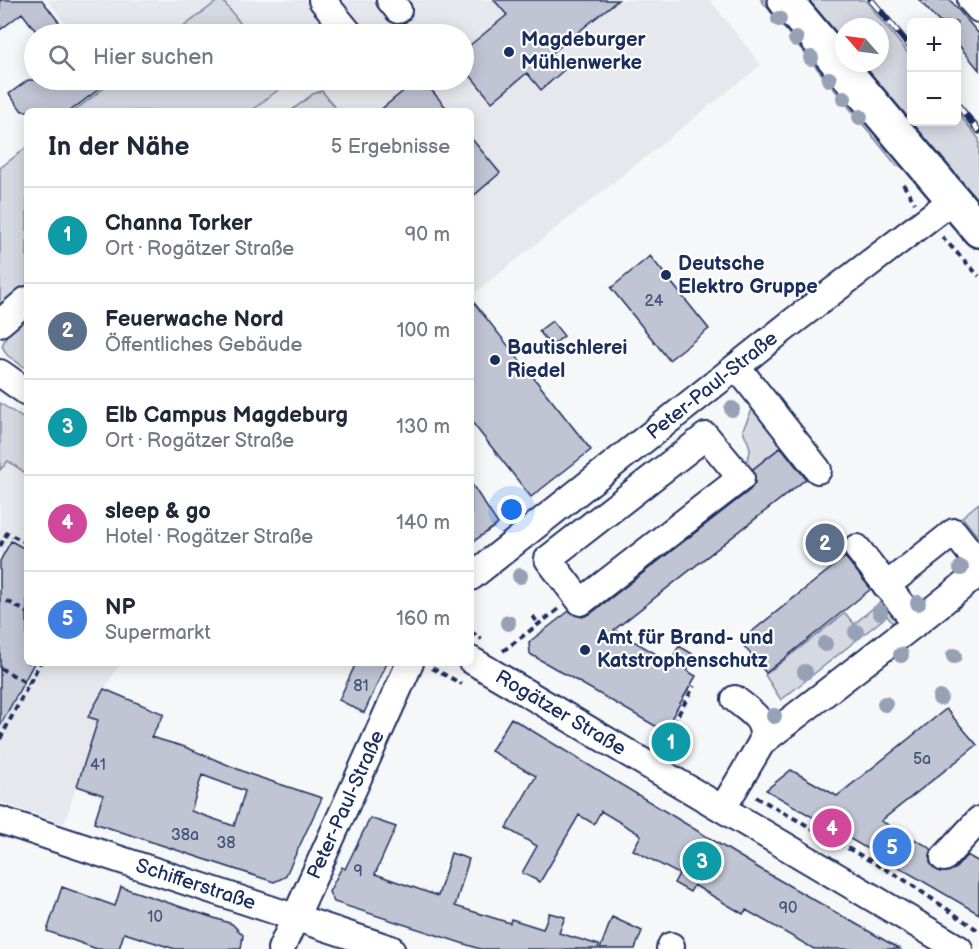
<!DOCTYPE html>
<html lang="de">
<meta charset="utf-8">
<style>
body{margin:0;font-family:"Balsamiq Sans",sans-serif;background:#f2f2f3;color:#1f2937}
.controls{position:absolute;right:18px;top:18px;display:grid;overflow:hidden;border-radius:9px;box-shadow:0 3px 15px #0003}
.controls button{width:54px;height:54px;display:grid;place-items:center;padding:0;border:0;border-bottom:2px solid #e0e1e3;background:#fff;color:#1f2937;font:30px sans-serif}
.compass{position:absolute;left:835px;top:18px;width:54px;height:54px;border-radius:50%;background:#fff;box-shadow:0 3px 15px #0003;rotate:298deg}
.you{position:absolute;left:512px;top:510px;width:21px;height:21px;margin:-15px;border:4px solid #fff;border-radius:50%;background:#1a73e8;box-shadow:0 0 0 9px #1a73e833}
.badge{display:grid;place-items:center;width:39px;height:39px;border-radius:50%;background:#b45309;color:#fff;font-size:20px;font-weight:700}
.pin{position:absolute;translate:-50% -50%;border:3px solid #fff;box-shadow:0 2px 6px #0006}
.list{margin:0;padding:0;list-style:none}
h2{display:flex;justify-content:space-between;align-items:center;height:78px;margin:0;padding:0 24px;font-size:26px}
h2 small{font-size:20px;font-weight:400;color:#747a83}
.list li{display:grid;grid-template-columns:39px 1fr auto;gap:18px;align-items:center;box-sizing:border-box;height:96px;padding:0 24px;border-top:2px solid #e0e1e3}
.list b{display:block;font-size:22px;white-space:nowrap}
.list p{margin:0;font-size:20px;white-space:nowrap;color:#747a83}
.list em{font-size:20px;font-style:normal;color:#747a83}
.icon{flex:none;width:33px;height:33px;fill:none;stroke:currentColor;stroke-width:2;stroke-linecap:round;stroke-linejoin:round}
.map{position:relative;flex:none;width:979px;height:949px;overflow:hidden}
.search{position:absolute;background:#fff;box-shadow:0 3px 15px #0003;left:24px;top:24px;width:450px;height:66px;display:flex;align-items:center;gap:15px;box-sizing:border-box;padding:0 21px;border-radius:33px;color:#747a83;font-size:22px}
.panel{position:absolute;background:#fff;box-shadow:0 3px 15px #0003;left:24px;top:108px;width:450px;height:558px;border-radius:9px}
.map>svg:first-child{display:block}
</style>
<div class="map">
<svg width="979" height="949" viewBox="0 0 979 949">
<rect width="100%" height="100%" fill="#f6f7f9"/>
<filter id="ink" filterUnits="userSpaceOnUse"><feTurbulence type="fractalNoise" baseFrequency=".0167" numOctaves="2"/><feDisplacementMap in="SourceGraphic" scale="12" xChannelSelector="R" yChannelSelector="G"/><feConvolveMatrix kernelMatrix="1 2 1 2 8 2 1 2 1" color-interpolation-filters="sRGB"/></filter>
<g filter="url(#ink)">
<path fill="#e6e8ee" d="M47 0H710L761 65 471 296V111H71L110 80H464V34H74Z
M8 461 27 474V663H120L88 717 98 720 64 824 0 802V470Z"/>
<path fill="#d6d9e2" stroke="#7884a0" stroke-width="1.5" d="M219 0H222L249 34H174Z
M761 0H768L903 167 897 166Z
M800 0H865L911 57 912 122H956L957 112 979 139V205L851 63H880V27H844V55Z
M115 80H284L287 83 251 111H74Z
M322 91 338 111H291L313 94Z
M27 147V285L0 305V168Z
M27 319V369L7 355 2 346 7 335Z
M0 403 27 421V474L8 461 0 470Z
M753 408 782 446 741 478C742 466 751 456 750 449 749 442 744 436 743 429Z
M979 503V538L962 517Z
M885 598 902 620 897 629 887 616 781 700 765 675 845 613 854 624Z"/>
<path fill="#c0c4d3" stroke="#1b2f5e" stroke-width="1.5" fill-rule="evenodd" d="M0 0H42L68 34H38L22 13 0 30Z
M494 0H618L551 54 564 70 541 90 527 73 492 102 464 68V50L507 15Z
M919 0H950L979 34V70L957 43V22H939Z
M28 80H111L70 111H22L9 94Z
M417 80H423L449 111H379Z
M471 138 500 173 471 198Z
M650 256 709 329 669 360 611 288Z
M471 299 591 450 531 497 471 421Z
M552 321 564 336 551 346 539 331Z
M781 447 806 479 614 630 670 662 679 646 696 656 687 671 696 676 664 731 530 654 529 642 569 611 582 617 590 614 750 490 755 483 753 469Z
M471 483 498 524 471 543Z
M11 541 27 550V663H34L0 726V561Z
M845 557 871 589 766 673 740 641Z
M356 663H387L364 713 339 700Z
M104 689 164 714 151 737 185 747 252 775 322 798 285 877 274 882 94 823 103 795 77 786 98 720 88 717ZM202 775 245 791 234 826 191 811Z
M946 709 977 745 881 821 929 847 932 850 930 863 940 872 955 869 967 855 979 862V914L766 790 791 770 837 796Z
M511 718 767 873 900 949H814L746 910 743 914 694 885 690 892 674 883 679 874 633 850 641 835 601 811 594 824 579 815 540 882 522 873 537 846 506 828 536 776 491 751Z
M370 818 396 827 375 874 438 896 451 853 469 859 455 906 510 923 511 919 543 929 549 913 565 917 559 933 599 945 598 949H480L334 902 329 892 342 867 345 869Z
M62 887 115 906 121 887 232 924 243 935 241 949H175L124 933 119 949H97L47 931Z
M612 917 642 931 635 949H600Z"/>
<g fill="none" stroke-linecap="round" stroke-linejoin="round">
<g stroke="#1b2f5e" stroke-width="30">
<g id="minor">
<path d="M322 0 350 34"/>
<path d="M390 0 398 10"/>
<path d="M971 0 979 9"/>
<path d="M0 323 27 300"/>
<path d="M737 367 818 470"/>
<path d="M0 373 27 392"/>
<path d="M706 436 741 478 581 602 548 559Z"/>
<path id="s1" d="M471 577 795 320 954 199"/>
<path d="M886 586 954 532 979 564"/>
<path d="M916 623 979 573"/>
<path id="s2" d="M471 660 959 949"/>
<path d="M762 742 916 623 857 548"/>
<path d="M723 808 762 742C767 719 750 712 735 699"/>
<path id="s3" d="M0 820 391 949"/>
<path d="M944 858 979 820"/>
<path id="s4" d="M281 949 410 663"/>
<path d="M670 949 671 946"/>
</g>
</g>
<g stroke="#1b2f5e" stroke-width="38">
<path id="major" d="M785 0 979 230"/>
</g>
<path stroke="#1b2f5e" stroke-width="4" stroke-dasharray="6 4.5" stroke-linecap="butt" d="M903 184 915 203
M942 237 979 276
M0 546 7 533 27 543
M7 601 27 612
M533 616 539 625
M471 632 482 639
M503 651 560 608
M0 668 29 684
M432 668 462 684
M668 733 694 686
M0 739 40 663
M756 797 903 879 979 931"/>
<use href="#minor" stroke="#fff" stroke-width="26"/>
<use href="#major" stroke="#fff" stroke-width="33"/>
<g stroke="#1b2f5e" stroke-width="7">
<path id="rail" d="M871 0 912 49
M956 103 979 131"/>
</g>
<use href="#rail" stroke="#fff" stroke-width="4.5" stroke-dasharray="14" stroke-linecap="butt"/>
</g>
<g fill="#97a1b6">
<circle cx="779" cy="19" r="8"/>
<circle cx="796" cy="39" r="8"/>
<circle cx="811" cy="58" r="8"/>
<circle cx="829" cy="79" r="8"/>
<circle cx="844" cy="98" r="8"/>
<circle cx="860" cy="117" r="8"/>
<circle cx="732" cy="409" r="8"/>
<circle cx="961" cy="568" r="8"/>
<circle cx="520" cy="576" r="8"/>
<circle cx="918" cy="603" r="8"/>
<circle cx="880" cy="612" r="8"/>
<circle cx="508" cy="623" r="8"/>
<circle cx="856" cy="632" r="8"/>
<circle cx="825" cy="644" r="8"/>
<circle cx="901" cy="655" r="8"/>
<circle cx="954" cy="656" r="8"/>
<circle cx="805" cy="672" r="8"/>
<circle cx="940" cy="698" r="8"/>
<circle cx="885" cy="704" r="8"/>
<circle cx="774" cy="716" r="8"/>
</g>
</g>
<g fill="#1b2f5e" stroke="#fff" stroke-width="2">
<circle cx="509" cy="52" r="6"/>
<circle cx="666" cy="275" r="6"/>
<circle cx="495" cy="360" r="6"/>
<circle cx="585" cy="650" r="6"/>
</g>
<g text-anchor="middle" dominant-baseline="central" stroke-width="4.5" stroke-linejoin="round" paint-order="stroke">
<g font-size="16" fill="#44547b">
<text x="654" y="301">24</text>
<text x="361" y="686">81</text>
<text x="922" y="759">5a</text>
<text x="98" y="765">41</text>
<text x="185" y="835">38a</text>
<text x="226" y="843">38</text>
<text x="358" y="871">9</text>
<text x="788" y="908">90</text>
<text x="155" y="917">10</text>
</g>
<g font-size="20" font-weight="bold" fill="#1b2f5e" stroke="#fff" text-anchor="start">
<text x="521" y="40">Magdeburger<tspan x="521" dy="23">Mühlenwerke</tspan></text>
<text x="678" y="264">Deutsche<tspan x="678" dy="23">Elektro Gruppe</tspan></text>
<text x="507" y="348">Bautischlerei<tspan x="507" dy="23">Riedel</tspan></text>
<text x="597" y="638">Amt für Brand- und<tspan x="597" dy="23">Katstrophenschutz</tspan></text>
</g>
<g font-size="20" fill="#1b2f5e" stroke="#fff">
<text stroke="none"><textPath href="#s1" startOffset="308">Peter-Paul-Straße</textPath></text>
<text stroke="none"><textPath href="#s2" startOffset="104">Rogätzer Straße</textPath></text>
<text stroke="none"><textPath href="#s4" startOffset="158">Peter-Paul-Straße</textPath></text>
<text stroke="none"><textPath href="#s3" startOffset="206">Schifferstraße</textPath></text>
</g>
</g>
</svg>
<div class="controls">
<button>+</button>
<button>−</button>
</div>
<svg class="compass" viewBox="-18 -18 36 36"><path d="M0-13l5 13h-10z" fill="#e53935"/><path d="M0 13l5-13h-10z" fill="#747a83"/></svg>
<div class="you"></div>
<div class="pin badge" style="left:671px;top:742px;background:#0f9aa8">1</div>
<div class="pin badge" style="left:825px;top:543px;background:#5c6f8a">2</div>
<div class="pin badge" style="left:702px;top:861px;background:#0f9aa8">3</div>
<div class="pin badge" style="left:832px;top:828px;background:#d1479c">4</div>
<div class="pin badge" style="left:892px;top:847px;background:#3f7fe0">5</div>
<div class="search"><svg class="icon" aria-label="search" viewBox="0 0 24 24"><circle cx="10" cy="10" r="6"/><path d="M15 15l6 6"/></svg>Hier suchen</div>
<section class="panel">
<h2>In der Nähe<small>5 Ergebnisse</small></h2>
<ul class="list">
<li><span class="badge" style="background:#0f9aa8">1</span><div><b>Channa Torker</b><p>Ort · Rogätzer Straße</p></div><em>90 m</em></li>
<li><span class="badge" style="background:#5c6f8a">2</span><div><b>Feuerwache Nord</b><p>Öffentliches Gebäude</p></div><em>100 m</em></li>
<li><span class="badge" style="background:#0f9aa8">3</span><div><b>Elb Campus Magdeburg</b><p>Ort · Rogätzer Straße</p></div><em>130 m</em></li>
<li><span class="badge" style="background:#d1479c">4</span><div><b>sleep &amp; go</b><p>Hotel · Rogätzer Straße</p></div><em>140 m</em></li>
<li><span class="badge" style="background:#3f7fe0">5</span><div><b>NP</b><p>Supermarkt</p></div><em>160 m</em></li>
</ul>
</section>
</div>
